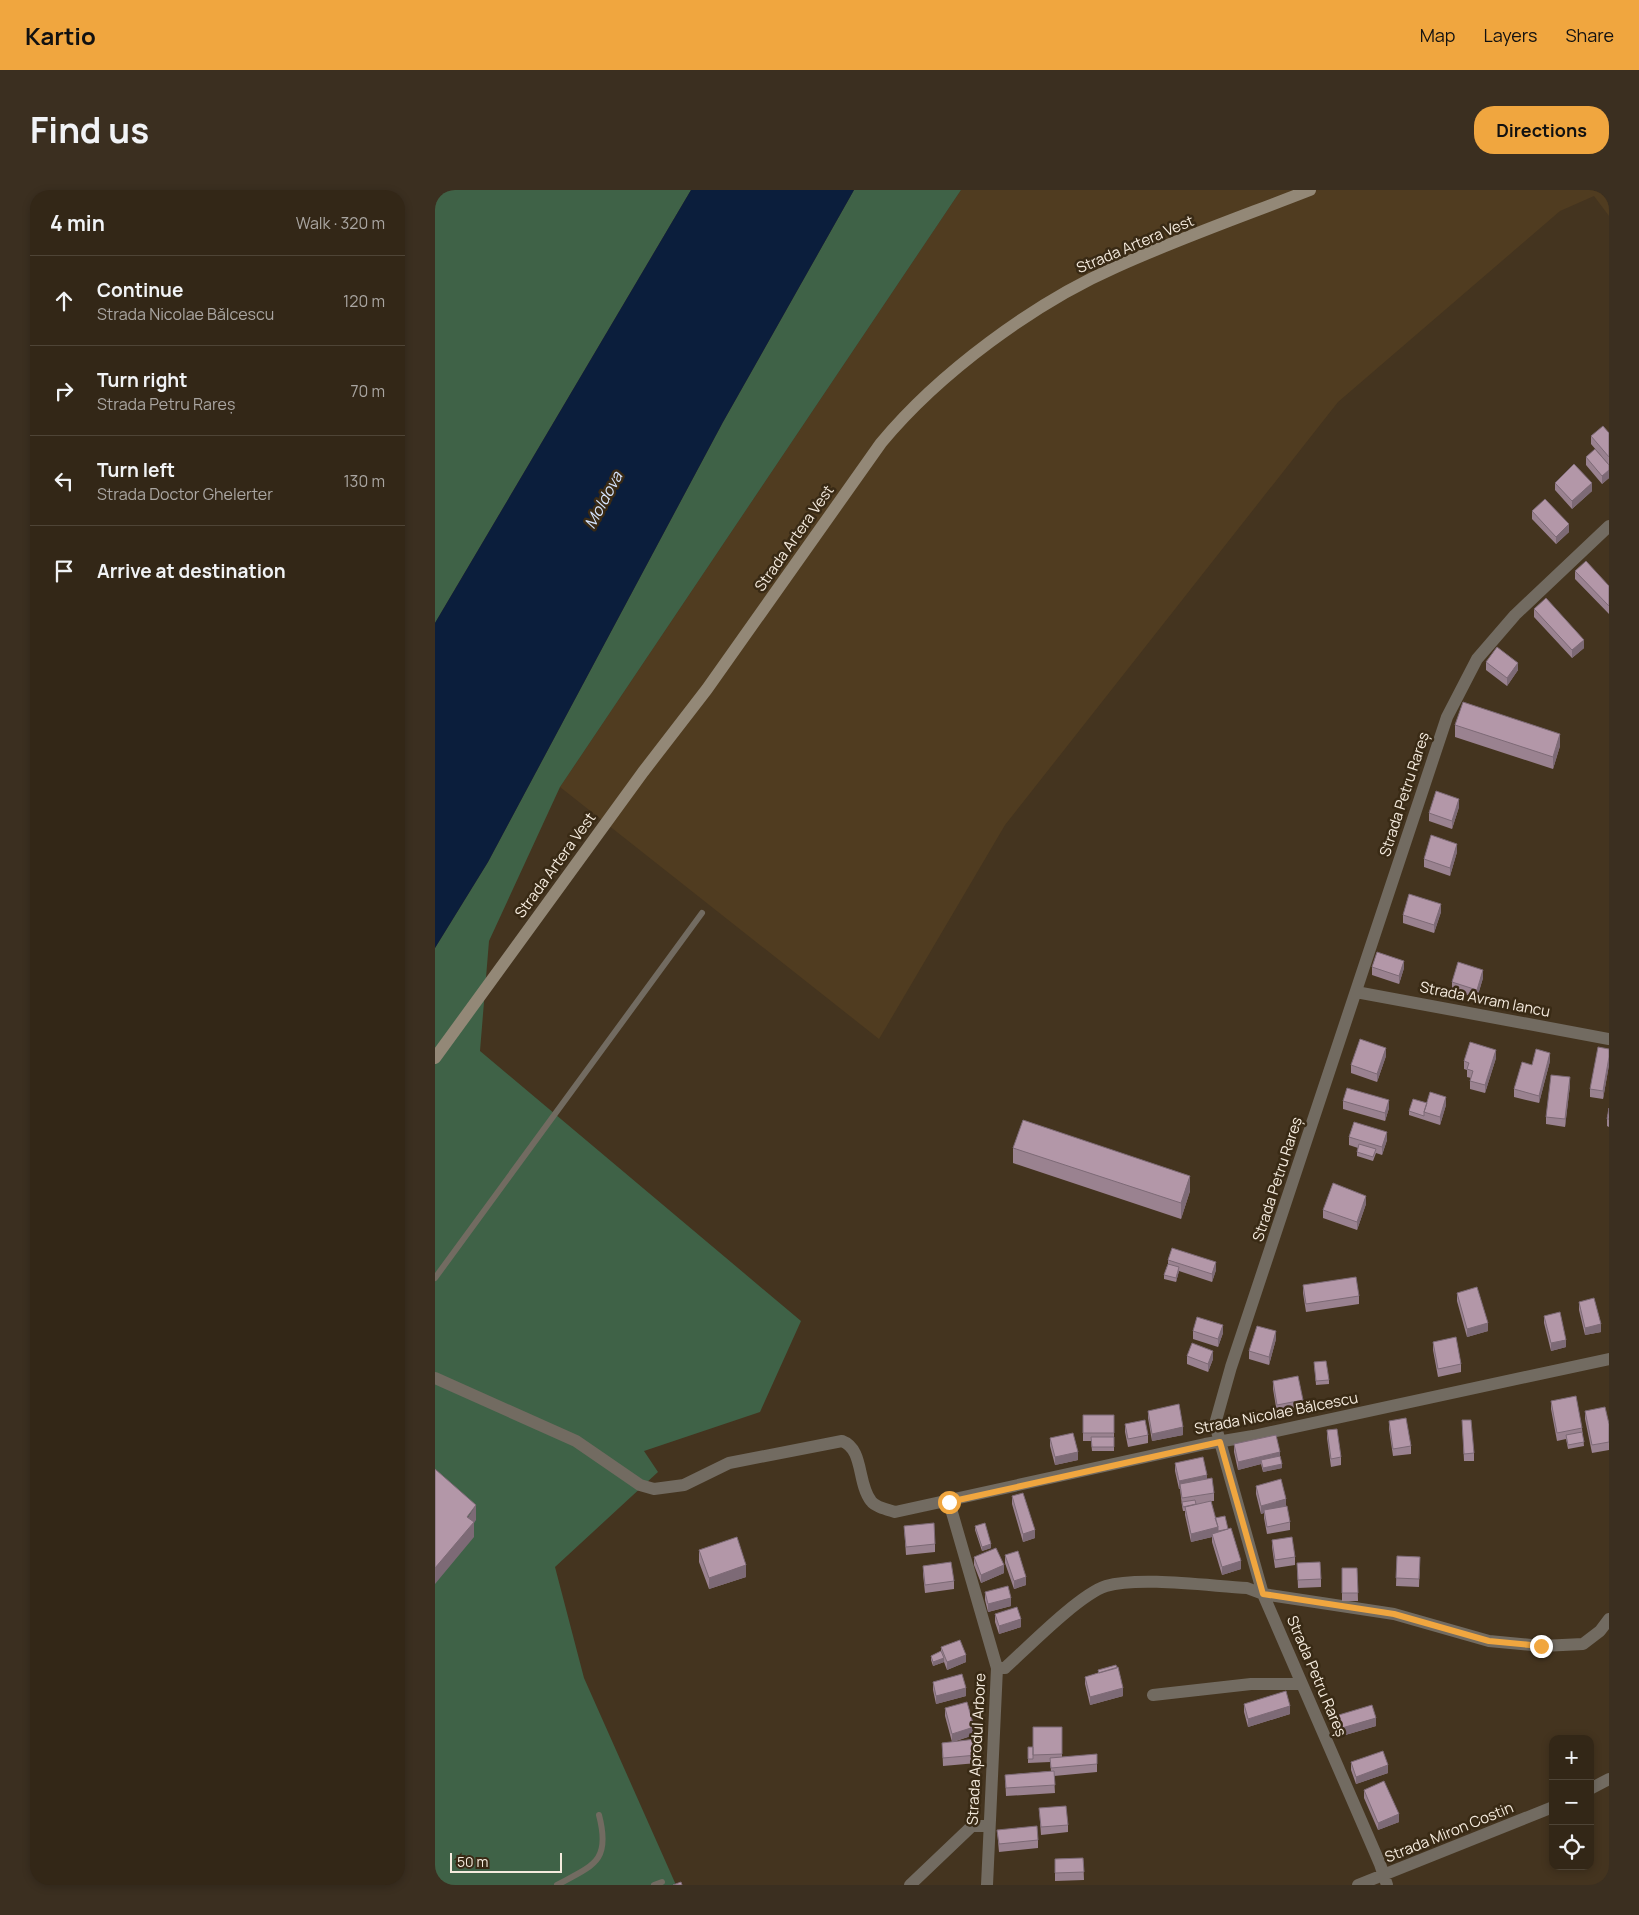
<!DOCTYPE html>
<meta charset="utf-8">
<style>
body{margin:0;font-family:Manrope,sans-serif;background:#3b2f20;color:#f1f3f6}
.controls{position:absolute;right:15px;bottom:15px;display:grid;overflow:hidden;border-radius:10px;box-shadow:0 2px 8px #0003}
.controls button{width:45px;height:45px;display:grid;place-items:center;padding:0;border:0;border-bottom:1px solid #4e4436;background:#332717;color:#f1f3f6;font:25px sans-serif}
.scale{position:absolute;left:15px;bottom:12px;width:112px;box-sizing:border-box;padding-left:5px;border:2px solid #f5ebde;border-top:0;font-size:14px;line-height:18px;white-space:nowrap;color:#f5ebde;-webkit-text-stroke:4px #392a15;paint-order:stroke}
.stop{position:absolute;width:15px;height:15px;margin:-11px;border:4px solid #f0a63f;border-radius:50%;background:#fff}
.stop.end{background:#f0a63f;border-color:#fff;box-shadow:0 1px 5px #0008}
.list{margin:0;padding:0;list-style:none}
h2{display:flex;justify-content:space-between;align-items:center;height:65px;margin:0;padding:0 20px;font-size:21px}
h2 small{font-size:16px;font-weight:400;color:#a9a5a1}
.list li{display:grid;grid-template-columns:32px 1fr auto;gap:15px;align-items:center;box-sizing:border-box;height:90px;padding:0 20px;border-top:1px solid #4e4436}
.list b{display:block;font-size:19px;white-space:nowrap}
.list p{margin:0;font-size:16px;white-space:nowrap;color:#a9a5a1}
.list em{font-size:16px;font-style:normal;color:#a9a5a1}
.icon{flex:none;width:28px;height:28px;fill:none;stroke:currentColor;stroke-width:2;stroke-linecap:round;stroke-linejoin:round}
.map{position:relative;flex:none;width:1174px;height:1695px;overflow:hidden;border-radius:20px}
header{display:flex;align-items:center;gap:30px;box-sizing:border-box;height:70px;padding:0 25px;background:#f0a63f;color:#111}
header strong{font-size:24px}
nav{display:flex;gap:28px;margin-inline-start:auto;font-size:18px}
.intro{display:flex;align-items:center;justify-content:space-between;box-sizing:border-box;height:120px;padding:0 30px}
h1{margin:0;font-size:35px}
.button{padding:12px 22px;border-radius:20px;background:#f0a63f;color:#111;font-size:18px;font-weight:700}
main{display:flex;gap:30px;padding:0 30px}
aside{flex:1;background:#332717;border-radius:20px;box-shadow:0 2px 8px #0003}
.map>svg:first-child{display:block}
</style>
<header>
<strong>Kartio</strong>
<nav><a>Map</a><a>Layers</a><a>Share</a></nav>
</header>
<div class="intro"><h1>Find us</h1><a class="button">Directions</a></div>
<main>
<aside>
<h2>4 min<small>Walk · 320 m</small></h2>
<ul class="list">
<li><svg class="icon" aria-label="ahead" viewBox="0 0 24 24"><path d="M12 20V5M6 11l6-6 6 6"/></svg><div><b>Continue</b><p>Strada Nicolae Bălcescu</p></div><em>120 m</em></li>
<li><svg class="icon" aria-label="right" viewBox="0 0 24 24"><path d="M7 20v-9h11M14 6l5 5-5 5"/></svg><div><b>Turn right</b><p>Strada Petru Rareș</p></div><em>70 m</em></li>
<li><svg class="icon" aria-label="left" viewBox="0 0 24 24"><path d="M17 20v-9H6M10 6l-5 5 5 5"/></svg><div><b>Turn left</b><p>Strada Doctor Ghelerter</p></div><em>130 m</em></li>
<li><svg class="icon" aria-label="arrive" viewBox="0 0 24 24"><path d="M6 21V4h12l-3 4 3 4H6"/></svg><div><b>Arrive at destination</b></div></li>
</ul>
</aside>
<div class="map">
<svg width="1174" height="1695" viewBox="0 0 1174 1695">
<rect width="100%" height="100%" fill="#44341f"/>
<path fill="#503c20" d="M526 0H1174V26L1159 6 1125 21 903 212 570 635 444 849 125 597Z"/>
<path fill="#3f6247" d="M0 0H256L0 433Z
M419 0H526L125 597 54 751 45 861 366 1131 325 1222 209 1261 223 1282 120 1377 149 1488 241 1695H0V758L53 672 288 232Z"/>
<path fill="#0b1e3c" d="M256 0H419L288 232 53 672 0 758V433Z"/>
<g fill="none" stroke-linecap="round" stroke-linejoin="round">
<path stroke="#726b61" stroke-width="6" d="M0 1088 267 723
M122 1695C159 1675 176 1671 164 1625
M219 1695 227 1692"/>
<path stroke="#726b61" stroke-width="12" d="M921 802 1174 849
M0 1188 141 1251 205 1295 219 1299 249 1295 294 1273 407 1251C429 1259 422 1293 436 1311 440 1317 454 1320 460 1322L770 1254 818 1246 1174 1169
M514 1312 562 1478 552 1695
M562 1478H570C592 1458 645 1404 671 1396 704 1386 775 1396 812 1398L828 1404 959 1424 1054 1451 1107 1456 1148 1454 1165 1441 1174 1429
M718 1505 816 1494H867
M1155 1599 1174 1589
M475 1695 537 1636H554
M923 1695 1118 1617
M952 1695 945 1674 828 1404 780 1234 796 1177 1012 527 1042 469 1080 425 1174 336"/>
<path stroke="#938877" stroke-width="12" d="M0 868 208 582 272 499 446 253C504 183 599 113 681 77 745 48 811 25 875 0"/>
</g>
<path fill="#9a8290" d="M1174 243V275L1156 254V246Z
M1151 267 1174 275V288L1167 294 1151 275Z
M1120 293 1157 301 1137 319 1120 300Z
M1097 321 1134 342 1121 354 1097 329Z
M1140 381 1174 396V424L1140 389Z
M1099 419 1149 458 1137 468 1099 427Z
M1051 472 1083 480 1072 496 1051 480Z
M1020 535 1125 556 1118 579 1020 547Z
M1024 617 1017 639 994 631V623Z
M1022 662 1015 686 989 677V669Z
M1006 722 999 743 968 733V725Z
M937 777 969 778 964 794 937 785Z
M1048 788 1042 808 1017 800V792Z
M1174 859V875L1168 909 1155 907V899Z
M951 866 942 892 916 883V875Z
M1061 868 1050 903 1035 899V891L1036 888 1032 887V880L1029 879V871Z
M1115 871 1104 913 1079 907V899L1097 875Z
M1135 895 1130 937 1111 934V927Z
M908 911 954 918 950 931 908 919Z
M992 913 1011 915 1005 935 974 925V921Z
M1174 918V937L1172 936V929Z
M914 947 952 950 947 965 941 963 938 971 922 966V962L923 958 914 955Z
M578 958 755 1001 746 1029 578 973Z
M931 1014 922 1040 888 1028V1020Z
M733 1070 781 1080 777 1092 744 1081 741 1092 729 1089V1085L733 1074Z
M868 1095 924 1106V1114L871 1122 868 1103Z
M1022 1103 1053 1141 1032 1147 1022 1111Z
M1144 1112 1166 1142 1150 1145 1144 1120Z
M1109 1126 1131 1157 1116 1161 1109 1133Z
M758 1141 788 1143 783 1157 758 1149Z
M841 1149 834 1175 814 1169V1161Z
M998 1152 1026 1174V1182L1003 1187 998 1160Z
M752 1166 778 1169 773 1182 752 1174Z
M879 1172 894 1190V1194L881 1195Z
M838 1191 868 1210V1218L842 1223 838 1199Z
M1116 1211 1147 1238 1149 1256 1133 1259 1131 1249 1122 1251 1116 1219Z
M713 1221 748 1245 717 1251 713 1228Z
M1150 1221 1174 1234V1260L1157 1263 1150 1229Z
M648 1225H679V1261H657L656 1251H648Z
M1027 1230 1039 1263V1271H1029Z
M954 1231 976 1256V1264L958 1266 954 1239Z
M690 1234 713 1245V1253L693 1257 690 1242Z
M892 1240 906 1267V1275L896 1277 892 1248Z
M615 1248 643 1270 620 1275 615 1256Z
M799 1254 845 1266 847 1278 828 1282 826 1274 803 1280 799 1262Z
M740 1273 772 1289 779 1303V1311H776L780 1328 793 1339 806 1379 787 1385 777 1352V1347L756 1352 750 1325V1321H748L747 1316 745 1299H744L740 1281Z
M821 1296 851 1316 855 1332V1340L832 1344 829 1328V1323L826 1324 821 1304Z
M577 1306 600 1348 588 1352 577 1314Z
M469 1336 500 1354V1362L471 1365Z
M540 1336 556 1358 547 1361 540 1340Z
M837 1350 860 1367V1375L840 1378 837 1357Z
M264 1360 311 1387 274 1399 264 1372Z
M570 1365 591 1395 579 1399 570 1373Z
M962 1366 985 1367 984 1397 961 1396Z
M539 1367 569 1383 546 1393 539 1375Z
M862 1373 886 1389V1397L863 1398Z
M488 1376 519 1391V1399L490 1403 488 1384Z
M907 1378H922L923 1411H907Z
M550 1402 576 1416 553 1422 550 1410Z
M560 1424 586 1437 564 1444 560 1432Z
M506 1457 531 1472 512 1480 509 1472 498 1476 496 1470V1466L506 1461Z
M682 1478 688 1506 655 1515 650 1494V1487L663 1483V1480Z
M498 1492 531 1506 501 1514 498 1500Z
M809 1514 855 1524 813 1537 809 1522Z
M510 1518 539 1545 518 1552 542 1565V1573L508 1576 507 1553 517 1552 510 1526Z
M897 1527 941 1536 900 1548 897 1535Z
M627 1537V1567L662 1574V1582L619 1586 620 1603 571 1606 570 1585 616 1581 615 1572 593 1573V1557H598Z
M916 1572 953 1583 921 1594 916 1580Z
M929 1600 964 1632 943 1640 929 1608Z
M604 1618 633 1635V1642L606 1645Z
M562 1640 603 1650V1658L564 1662Z
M648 1668 649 1690 620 1691V1669Z"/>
<path fill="#7d6a76" d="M1174 280V288L1167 294V286Z
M1157 293V301L1137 319V311Z
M1134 334V342L1121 354V347Z
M1149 450V458L1137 468V460Z
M1083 473V480L1072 496V488Z
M1125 544V556L1118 579V567Z
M1024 609V617L1017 639V631Z
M1022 654V662L1015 686V678Z
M1006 714V722L999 743V735Z
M969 771V778L964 794V786Z
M1048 780V788L1042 808V800Z
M951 858V866L942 892V884Z
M1061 860V868L1050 903V895Z
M1115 863V871L1104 913V906Z
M1174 867V875L1168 909V901Z
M1135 887V895L1130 937V929Z
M1011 907V915L1005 935V927Z
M954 910V918L950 931V923Z
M952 942V950L947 965V957Z
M755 986V1001L746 1029V1013Z
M931 1006V1014L922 1040V1032Z
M781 1072V1080L777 1092V1084Z
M744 1077V1081L741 1092V1088Z
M1053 1133V1141L1032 1147V1139Z
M1166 1134V1142L1150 1145V1138Z
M788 1135V1143L783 1157V1149Z
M841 1141V1149L834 1175V1167Z
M1131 1150V1157L1116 1161V1153Z
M778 1161V1169L773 1182V1174Z
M748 1237V1245L717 1251V1244Z
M643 1262V1270L620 1275V1267Z
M845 1262V1270H826V1274L803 1280V1272Z
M847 1274V1278L828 1282V1278Z
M772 1285V1293L745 1294V1299H744V1291Z
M851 1309V1317L829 1320V1323L826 1324V1316Z
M41 1315V1330L39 1333V1347L0 1394V1378Z
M783 1337 793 1339V1343L777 1344V1347L756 1352V1344Z
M600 1340V1348L588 1352V1344Z
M556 1354V1358L547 1361V1357Z
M806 1371V1379L787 1385V1377Z
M311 1375V1387L274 1399V1388Z
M569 1375V1383L546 1393V1385Z
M591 1387V1395L579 1399V1391Z
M576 1408V1416L553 1422V1414Z
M586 1429V1437L564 1444V1436Z
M531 1465V1472L512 1480V1472Z
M509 1468V1472L498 1476V1472Z
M531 1498V1506L501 1514V1506Z
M688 1498V1506L655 1515V1507Z
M855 1516V1524L813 1537V1529Z
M941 1528V1536L900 1548V1540Z
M539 1537V1545L517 1552V1544Z
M953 1575V1583L921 1594V1587Z
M964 1624V1632L943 1640V1633Z"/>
<path fill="#b397a8" stroke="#7d6a76" d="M1168 236 1174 243V267L1156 246Z
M1160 259 1174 275V280L1167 286 1151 267Z
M1139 274 1157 293 1137 311 1120 293Z
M1110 309 1134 334 1121 347 1097 321Z
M1151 371 1174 396V416L1140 381Z
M1111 408 1149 450 1137 460 1099 419Z
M1062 457 1083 473 1072 488 1051 472Z
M1028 512 1125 544 1118 567 1020 535Z
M1001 601 1024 609 1017 631 994 623Z
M996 645 1022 654 1015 678 989 669Z
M974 704 1006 714 999 735 968 725Z
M942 762 969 771 964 786 937 777Z
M1023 772 1048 780 1042 800 1017 792Z
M925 849 951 858 942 884 916 875Z
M1035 852 1061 860 1050 895 1035 891 1038 881 1032 879 1034 873 1029 871Z
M1163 857 1174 859V867L1168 901 1155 899Z
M1101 859 1115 863 1104 906 1079 899 1087 872 1097 875Z
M1116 885 1135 887 1130 929 1111 927Z
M912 898 954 910 950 923 908 911Z
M995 902 1011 907 1005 927 989 922Z
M978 909 992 913 989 922V926L974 921Z
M1174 918V929H1172Z
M588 930 755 986 746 1013 578 958Z
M919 932 952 942 947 957 914 947Z
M924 954 941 959 938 967 922 962Z
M898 993 931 1006 922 1032 888 1020Z
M737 1058 781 1072 777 1084 733 1070Z
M733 1074 744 1077 741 1088 729 1085Z
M921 1087 924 1106 871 1114 868 1095Z
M1042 1097 1053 1133 1032 1139 1022 1103Z
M1159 1108 1166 1134 1150 1138 1144 1112Z
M1125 1122 1131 1150 1116 1153 1109 1126Z
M762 1127 788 1135 783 1149 758 1141Z
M822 1136 841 1141 834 1167 814 1161Z
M1021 1147 1026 1174 1003 1179 998 1152Z
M757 1153 778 1161 773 1174 752 1166Z
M891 1171 894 1190 881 1191 879 1172Z
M863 1186 868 1210 842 1215 838 1191Z
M1141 1206 1147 1238 1122 1243 1116 1211Z
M744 1214 748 1237 717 1244 713 1221Z
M1170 1217 1174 1234V1252L1157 1255 1150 1221Z
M648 1225H679V1243H648Z
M971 1228 976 1256 958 1259 954 1231Z
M710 1230 713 1245 693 1249 690 1234Z
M1027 1230H1036L1039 1263 1029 1264Z
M902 1239 906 1267 896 1269 892 1240Z
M1147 1242 1149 1252 1133 1255 1131 1245Z
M638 1243 643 1262 620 1267 615 1248Z
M841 1245 845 1262 803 1272 799 1254Z
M656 1247H679V1257H657Z
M845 1266 847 1274 828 1278 826 1270Z
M768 1267 772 1285 744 1291 740 1273Z
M0 1279 41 1315 32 1327 39 1332 0 1378Z
M777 1288 779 1303 747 1308 745 1294Z
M846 1289 851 1309 826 1316 821 1296Z
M588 1303 600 1340 588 1344 577 1306Z
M760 1310 761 1314 748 1317 747 1312Z
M776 1311 783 1337 756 1344 750 1317Z
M852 1316 855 1332 832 1337 829 1320Z
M790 1326 793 1339 783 1341V1337L780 1328Z
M499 1333 500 1354 471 1357 469 1336Z
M550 1333 556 1354 547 1357 540 1336Z
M796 1338 806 1371 787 1377 777 1344Z
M302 1347 311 1375 274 1388 264 1360Z
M857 1347 860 1367 840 1370 837 1350Z
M561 1358 569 1375 546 1385 539 1367Z
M583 1361 591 1387 579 1391 570 1365Z
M962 1366 985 1367 984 1389 961 1388Z
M516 1372 519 1391 490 1395 488 1376Z
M885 1372 886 1389 863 1390 862 1373Z
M907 1378H922L923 1403H907Z
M573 1396 576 1408 553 1414 550 1402Z
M582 1417 586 1429 564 1436 560 1424Z
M525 1450 531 1465 512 1472 506 1457Z
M506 1461 509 1468 498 1472 496 1466Z
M681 1475 682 1478 664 1483 663 1480Z
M683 1477 688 1498 655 1507 650 1487Z
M527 1484 531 1498 501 1506 498 1492Z
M851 1501 855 1516 813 1529 809 1514Z
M532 1512 539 1537 517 1544 510 1518Z
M937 1515 941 1528 900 1540 897 1527Z
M598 1537H627V1564L598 1565Z
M541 1549 542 1565 508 1568 507 1553Z
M593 1557H598V1569H593Z
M948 1561 953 1575 921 1587 916 1572Z
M662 1564V1574L616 1578 615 1568Z
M619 1581 620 1595 571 1598 570 1585Z
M949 1591 964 1624 943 1633 929 1600Z
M631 1616 633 1635 606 1637 604 1618Z
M602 1636 603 1650 564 1654 562 1640Z
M648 1668 649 1682 620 1683V1669Z
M246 1692 247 1695H238Z"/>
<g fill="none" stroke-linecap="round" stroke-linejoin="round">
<path stroke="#f0a63f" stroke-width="6" d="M514 1312 785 1252 828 1404 959 1424 1054 1451 1106 1456"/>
</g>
<g text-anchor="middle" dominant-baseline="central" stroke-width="5" stroke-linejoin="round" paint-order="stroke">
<g font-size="15" fill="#f5ebde" stroke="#392a15">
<text transform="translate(700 54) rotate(-23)">Strada Artera Vest</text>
<text transform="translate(359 348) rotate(-55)">Strada Artera Vest</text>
<text transform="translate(969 604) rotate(-72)">Strada Petru Rareș</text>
<text transform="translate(120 675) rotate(-54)">Strada Artera Vest</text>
<text transform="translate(1050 809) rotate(11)">Strada Avram Iancu</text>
<text transform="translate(842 989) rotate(-72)">Strada Petru Rareș</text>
<text transform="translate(841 1223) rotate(-11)">Strada Nicolae Bălcescu</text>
<text transform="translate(882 1486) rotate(67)">Strada Petru Rareș</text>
<text transform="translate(541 1559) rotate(-87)">Strada Aprodul Arbore</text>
<text transform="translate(1014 1642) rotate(-22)">Strada Miron Costin</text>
</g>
<g font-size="16" font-style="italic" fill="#d4e3fc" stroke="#392a15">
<text transform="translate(168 310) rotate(-62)">Moldova</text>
</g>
</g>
</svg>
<div class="controls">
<button>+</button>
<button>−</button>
<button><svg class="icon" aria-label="locate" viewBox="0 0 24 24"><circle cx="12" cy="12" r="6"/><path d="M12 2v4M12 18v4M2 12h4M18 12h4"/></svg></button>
</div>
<div class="scale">50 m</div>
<div class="stop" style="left:514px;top:1312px"></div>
<div class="stop end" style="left:1106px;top:1456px"></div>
</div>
</main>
